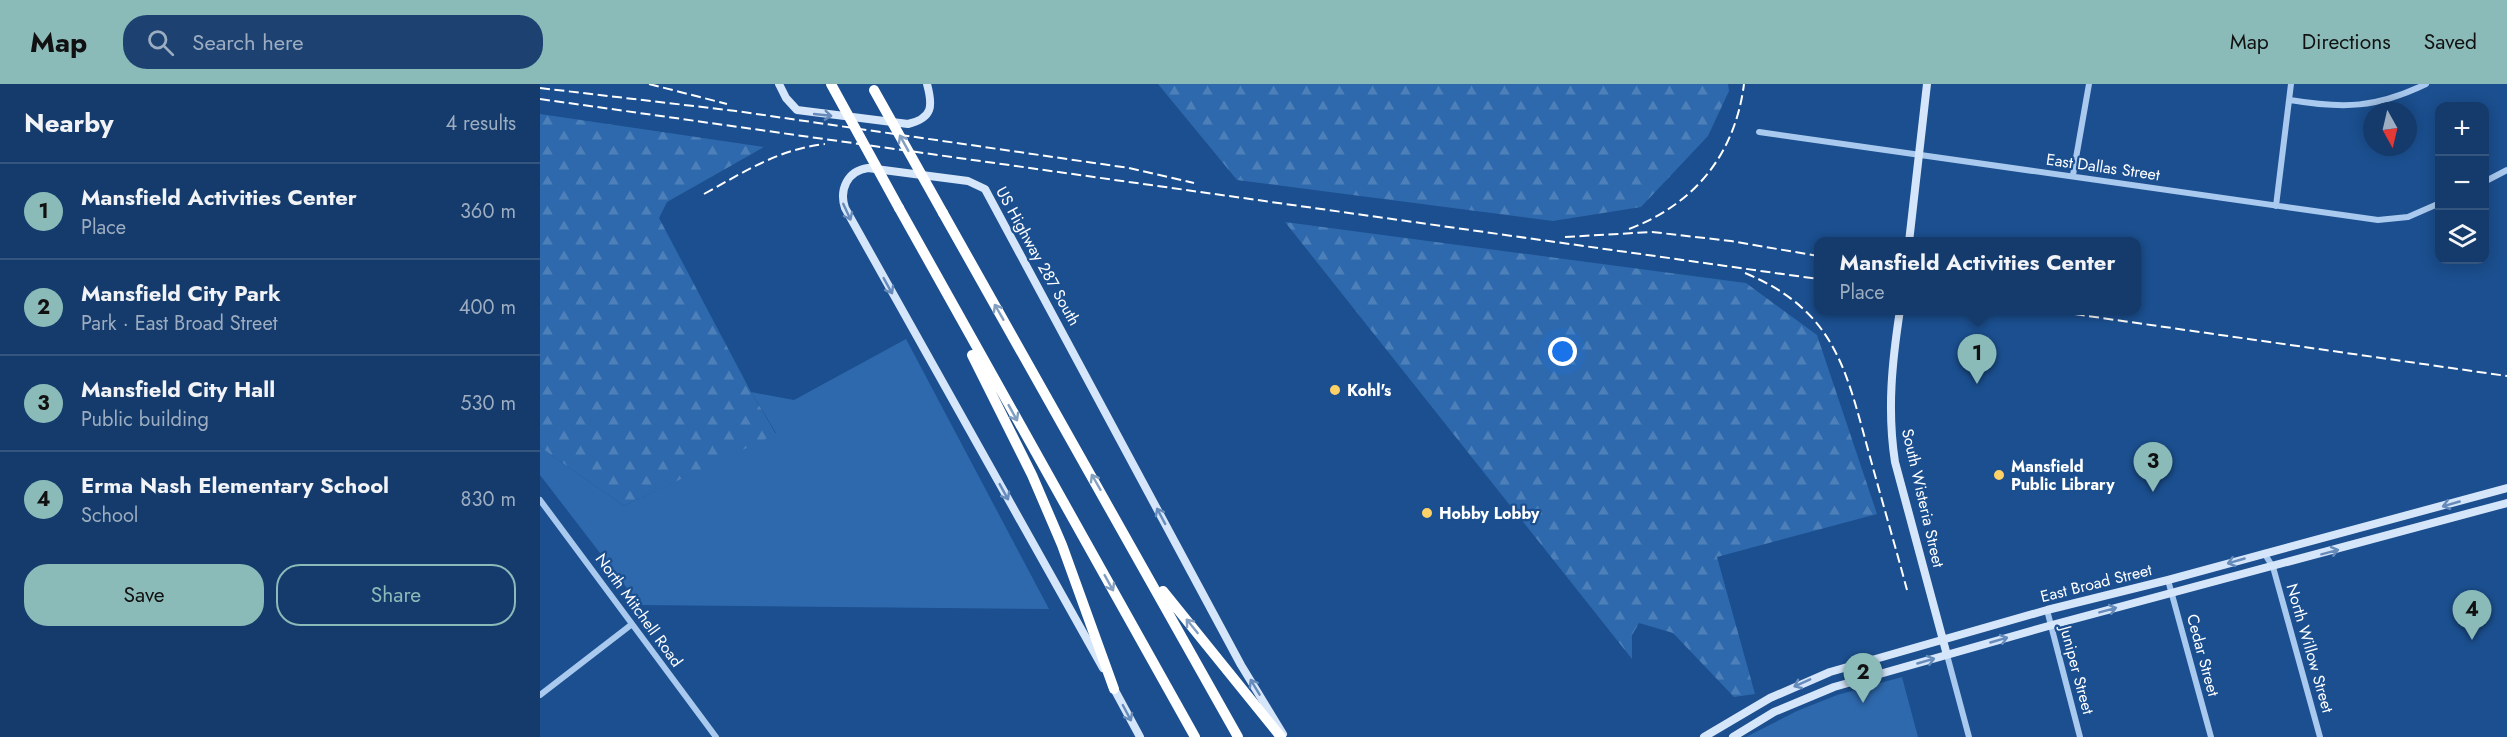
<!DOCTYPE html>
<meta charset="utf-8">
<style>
body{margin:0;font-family:Jost,sans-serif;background:#1d4271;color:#f1f3f6}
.controls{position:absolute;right:18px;top:18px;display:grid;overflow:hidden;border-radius:12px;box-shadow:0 3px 15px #0003}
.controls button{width:54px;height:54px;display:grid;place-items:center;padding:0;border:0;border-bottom:2px solid #33557e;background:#143b6b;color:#f1f3f6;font:30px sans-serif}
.compass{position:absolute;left:1823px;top:18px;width:54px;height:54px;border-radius:50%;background:#143b6b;box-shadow:0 3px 15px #0003;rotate:172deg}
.you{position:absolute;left:1023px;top:268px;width:21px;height:21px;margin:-15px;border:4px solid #fff;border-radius:50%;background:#1a73e8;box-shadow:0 0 0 9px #1a73e833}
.badge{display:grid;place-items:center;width:39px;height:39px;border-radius:50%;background:#8bbbb9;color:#111;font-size:20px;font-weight:700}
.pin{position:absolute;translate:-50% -50px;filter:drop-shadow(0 2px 3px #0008)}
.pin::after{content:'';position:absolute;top:32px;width:21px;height:18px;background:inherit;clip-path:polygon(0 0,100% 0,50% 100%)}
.popup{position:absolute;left:1274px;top:153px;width:327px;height:78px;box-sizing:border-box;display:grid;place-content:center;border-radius:12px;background:#143b6b;filter:drop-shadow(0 2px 4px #0005);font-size:20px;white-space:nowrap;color:#9dadc1}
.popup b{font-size:22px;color:#f1f3f6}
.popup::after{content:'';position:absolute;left:50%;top:100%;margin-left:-12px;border:12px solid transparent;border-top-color:#143b6b}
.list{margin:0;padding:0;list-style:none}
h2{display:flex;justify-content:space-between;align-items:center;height:78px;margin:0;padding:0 24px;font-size:26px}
h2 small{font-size:20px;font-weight:400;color:#9dadc1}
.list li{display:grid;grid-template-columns:39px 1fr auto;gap:18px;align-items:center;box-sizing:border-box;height:96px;padding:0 24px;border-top:2px solid #33557e}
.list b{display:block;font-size:22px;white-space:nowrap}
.list p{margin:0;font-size:20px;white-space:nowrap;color:#9dadc1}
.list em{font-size:20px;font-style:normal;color:#9dadc1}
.actions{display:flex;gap:12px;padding:18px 24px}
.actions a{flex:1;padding:14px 0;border:2px solid #8bbbb9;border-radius:24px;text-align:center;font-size:21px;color:#8bbbb9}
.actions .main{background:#8bbbb9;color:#111}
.icon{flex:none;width:33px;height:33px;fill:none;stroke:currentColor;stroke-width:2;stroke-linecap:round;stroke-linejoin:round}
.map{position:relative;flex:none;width:1967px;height:653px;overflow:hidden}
header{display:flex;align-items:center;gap:36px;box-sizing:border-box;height:84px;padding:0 30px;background:#8bbbb9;color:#111}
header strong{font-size:28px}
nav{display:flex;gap:33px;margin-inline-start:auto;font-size:21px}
.search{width:420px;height:54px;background:#1d4271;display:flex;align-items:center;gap:15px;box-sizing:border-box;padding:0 21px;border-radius:24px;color:#9dadc1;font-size:22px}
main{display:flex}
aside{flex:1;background:#143b6b}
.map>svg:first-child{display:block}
</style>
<header>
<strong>Map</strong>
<div class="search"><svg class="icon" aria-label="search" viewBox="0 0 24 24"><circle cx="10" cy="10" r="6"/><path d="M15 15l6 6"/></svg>Search here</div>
<nav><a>Map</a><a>Directions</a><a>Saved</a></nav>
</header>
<main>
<aside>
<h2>Nearby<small>4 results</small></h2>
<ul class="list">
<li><span class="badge">1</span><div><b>Mansfield Activities Center</b><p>Place</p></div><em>360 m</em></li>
<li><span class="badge">2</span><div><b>Mansfield City Park</b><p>Park · East Broad Street</p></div><em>400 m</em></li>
<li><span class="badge">3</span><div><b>Mansfield City Hall</b><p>Public building</p></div><em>530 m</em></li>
<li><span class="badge">4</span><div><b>Erma Nash Elementary School</b><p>School</p></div><em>830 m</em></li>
</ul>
<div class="actions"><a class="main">Save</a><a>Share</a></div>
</aside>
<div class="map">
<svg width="1967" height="653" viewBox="0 0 1967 653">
<defs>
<pattern id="forest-firs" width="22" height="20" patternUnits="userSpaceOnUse" patternTransform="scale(1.5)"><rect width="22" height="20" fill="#2e69ad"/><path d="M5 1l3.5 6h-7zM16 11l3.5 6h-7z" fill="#4d80b9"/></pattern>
</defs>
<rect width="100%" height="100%" fill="#1b4f8f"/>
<path fill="#2e69ad" d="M366 255 509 525 100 521 0 391V363L84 422 236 349 211 308 254 316Z
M1362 593 1378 653H1206L1257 627 1297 611Z"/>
<path fill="url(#forest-firs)" d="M618 0H1188L1189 7 1168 52 1101 123 1013 137 697 96Z
M0 30 224 63 127 118 119 134 211 308 236 350 84 422 0 363Z
M745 138 1206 199 1277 251 1337 430 1177 473 1215 610 1194 613 1133 549 1099 539 1092 551V575Z"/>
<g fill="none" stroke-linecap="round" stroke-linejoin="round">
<path stroke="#a9c9ee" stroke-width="6" d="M1750 16C1804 25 1836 24 1886 0
M1219 48 1838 136 1868 133 1900 119
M1533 91 1549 0
M1944 98 1967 86
M1736 122 1751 0
M0 416 176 653
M1724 469 1733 483 1780 653
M1628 496 1671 653
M1507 526 1540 653
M1407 571 1429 653
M0 611 92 540"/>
<path stroke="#d6e6fa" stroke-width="8" d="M239 0 246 14 257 26 368 40C393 34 393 22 387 0
M1369 158 1387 0
M1360 226C1352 278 1347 326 1355 378L1407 571
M563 584 305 124C299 106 307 87 328 84L428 97 445 105 701 581 743 650
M572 601 600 653
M1164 653 1230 614 1290 588 1507 526 1628 496 1967 404
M1193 653 1234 628 1294 603 1512 541 1967 419"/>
<path stroke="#fff" stroke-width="10" d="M359 124 655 653
M403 129 698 653
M432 271 492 391 522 461 574 605
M623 507 741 653"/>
<path stroke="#fff" stroke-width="2" stroke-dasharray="10 4.5" stroke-linecap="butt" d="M109 0 187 20
M0 4 196 27 589 84 654 99
M0 15 1278 195
M164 110C204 88 239 65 285 60
M1089 145C1155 120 1195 70 1204 0
M1025 153 1112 148 1191 157 1278 172
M1205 189C1296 227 1306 286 1330 373 1342 417 1355 461 1367 506
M1506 226 1967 292"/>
<path stroke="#fff" stroke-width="10" d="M291 0 359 124
M334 6 403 129"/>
</g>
<defs><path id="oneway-shaft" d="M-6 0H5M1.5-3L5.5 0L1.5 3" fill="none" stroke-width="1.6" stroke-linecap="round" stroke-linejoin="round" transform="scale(1.5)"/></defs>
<g stroke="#668bba">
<use href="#oneway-shaft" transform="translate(283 31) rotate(6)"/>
<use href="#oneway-shaft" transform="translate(307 128) rotate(65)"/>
<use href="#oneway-shaft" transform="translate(348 202) rotate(61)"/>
<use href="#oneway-shaft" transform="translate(464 408) rotate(61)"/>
<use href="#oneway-shaft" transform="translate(1911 420) rotate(164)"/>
<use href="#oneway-shaft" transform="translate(621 432) rotate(-118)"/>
<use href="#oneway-shaft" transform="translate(1790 468) rotate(-15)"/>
<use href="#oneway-shaft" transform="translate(1696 477) rotate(164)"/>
<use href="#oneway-shaft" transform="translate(1568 526) rotate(-15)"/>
<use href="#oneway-shaft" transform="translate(1459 556) rotate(-16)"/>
<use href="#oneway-shaft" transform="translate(1386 577) rotate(-16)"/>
<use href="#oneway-shaft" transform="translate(1262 599) rotate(156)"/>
<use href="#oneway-shaft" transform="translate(715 603) rotate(-121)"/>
<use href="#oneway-shaft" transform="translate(587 629) rotate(62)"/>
</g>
<g stroke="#829ec1">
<use href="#oneway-shaft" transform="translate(364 59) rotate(-119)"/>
<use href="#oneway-shaft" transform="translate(459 228) rotate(-120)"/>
<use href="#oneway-shaft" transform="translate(473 329) rotate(61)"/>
<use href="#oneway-shaft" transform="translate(556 398) rotate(-120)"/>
<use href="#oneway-shaft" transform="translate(569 499) rotate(61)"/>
<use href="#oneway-shaft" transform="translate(652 542) rotate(-129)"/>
</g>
<g fill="#ffd166" stroke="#1b4f8f" stroke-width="2">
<circle cx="795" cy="306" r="6"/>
<circle cx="1459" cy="391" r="6"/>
<circle cx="887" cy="429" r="6"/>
</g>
<g text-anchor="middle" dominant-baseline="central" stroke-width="4.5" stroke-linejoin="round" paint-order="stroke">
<g font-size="16" fill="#fff" stroke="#1b4f8f">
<text transform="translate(1563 83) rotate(8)">East Dallas Street</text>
<text transform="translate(498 172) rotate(61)">US Highway 287 South</text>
<text transform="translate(1383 414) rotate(77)">South Wisteria Street</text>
<text transform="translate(1556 499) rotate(-14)">East Broad Street</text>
<text transform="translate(99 526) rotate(54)">North Mitchell Road</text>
<text transform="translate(1770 564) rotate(74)">North Willow Street</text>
<text transform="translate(1663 571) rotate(75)">Cedar Street</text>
<text transform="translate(1537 586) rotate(75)">Juniper Street</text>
</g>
<g font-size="16" font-weight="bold" fill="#fff" stroke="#1b4f8f" text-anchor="start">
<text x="807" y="306">Kohl's</text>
<text x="1471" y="382">Mansfield<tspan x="1471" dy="18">Public Library</tspan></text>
<text x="899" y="429">Hobby Lobby</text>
</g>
</g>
</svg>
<div class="controls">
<button>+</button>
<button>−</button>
<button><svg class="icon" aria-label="layers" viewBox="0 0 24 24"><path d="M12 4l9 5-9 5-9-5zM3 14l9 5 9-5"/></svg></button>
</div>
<svg class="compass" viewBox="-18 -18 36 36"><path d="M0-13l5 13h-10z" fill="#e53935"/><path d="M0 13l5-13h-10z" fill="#9dadc1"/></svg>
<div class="you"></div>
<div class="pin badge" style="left:1437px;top:300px">1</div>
<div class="popup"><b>Mansfield Activities Center</b>Place</div>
<div class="pin badge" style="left:1323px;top:619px">2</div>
<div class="pin badge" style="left:1613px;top:408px">3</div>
<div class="pin badge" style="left:1932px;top:556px">4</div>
</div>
</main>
